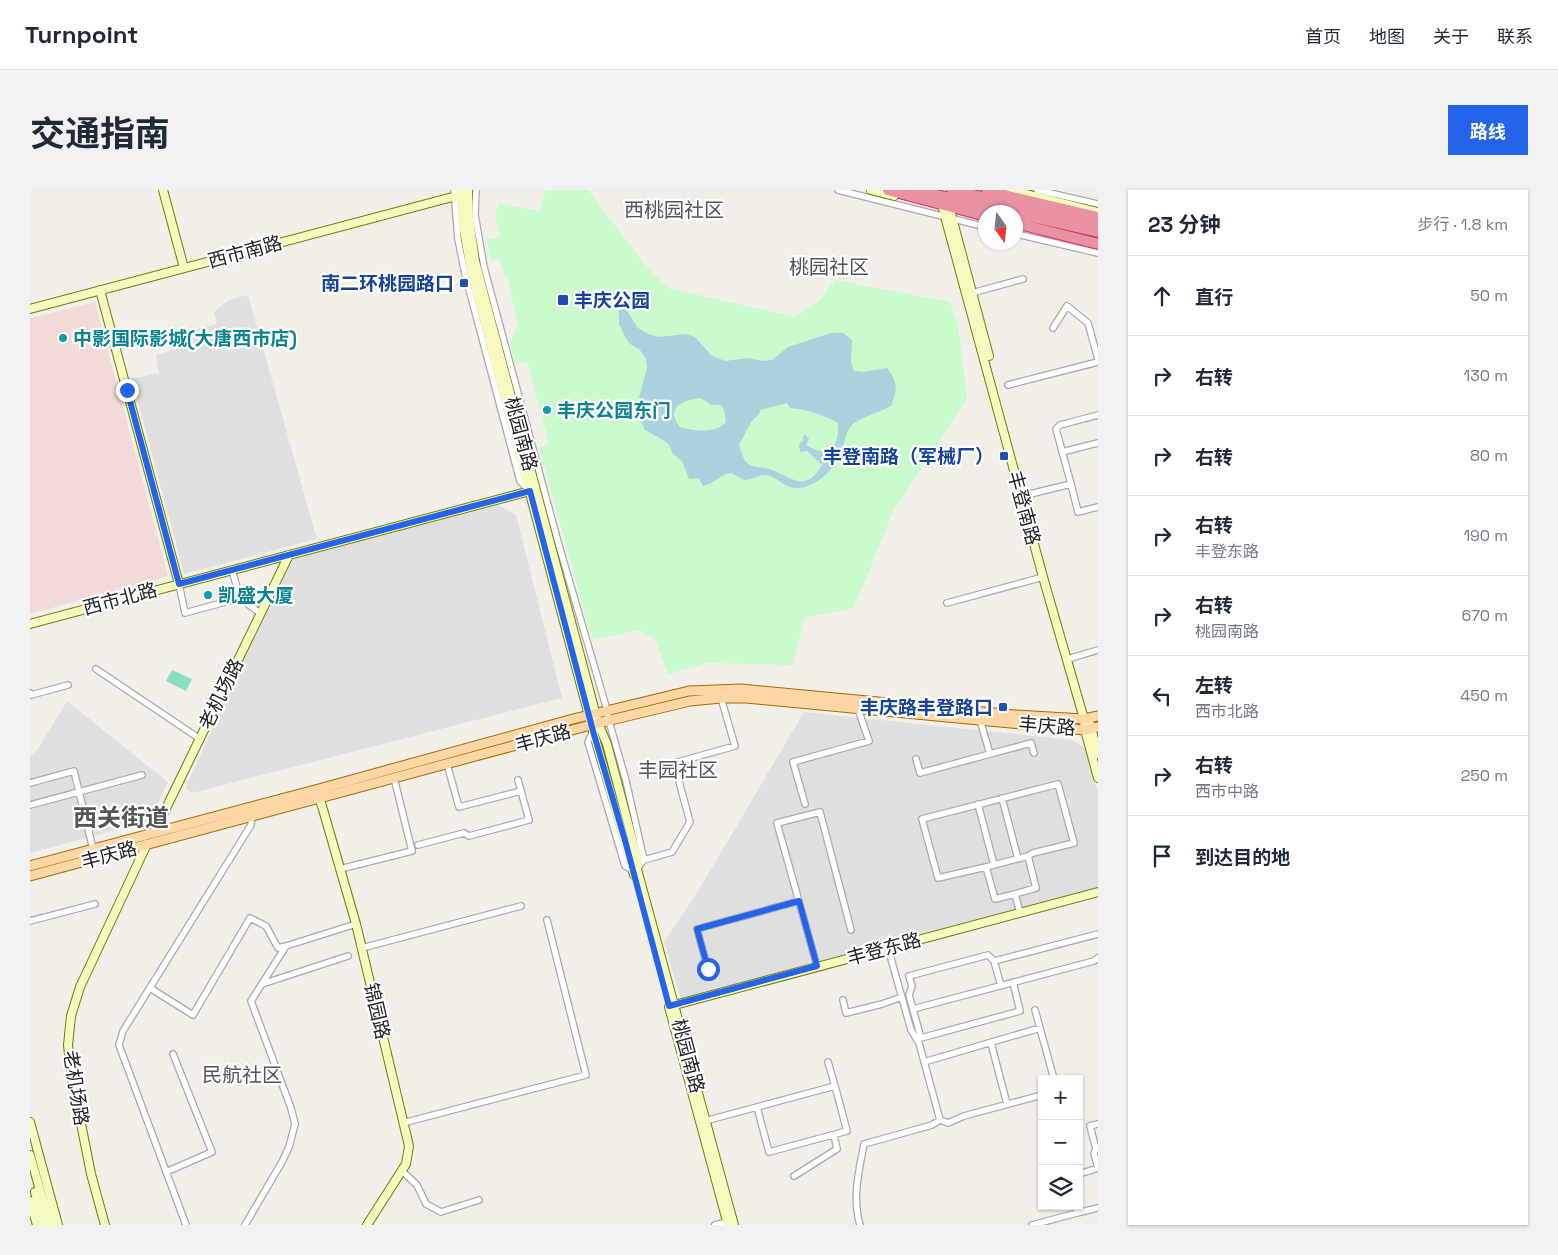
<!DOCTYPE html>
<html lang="zh">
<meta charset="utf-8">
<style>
body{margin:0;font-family:"Space Grotesk","Noto Sans SC",sans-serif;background:#f2f2f3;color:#1f2937}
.controls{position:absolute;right:15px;bottom:15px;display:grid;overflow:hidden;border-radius:0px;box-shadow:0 1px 4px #0004}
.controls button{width:45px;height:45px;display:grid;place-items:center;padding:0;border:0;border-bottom:1px solid #e0e1e3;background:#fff;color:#1f2937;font:25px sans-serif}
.compass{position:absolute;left:948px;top:15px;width:45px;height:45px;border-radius:50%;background:#fff;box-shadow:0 1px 4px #0004;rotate:165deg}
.stop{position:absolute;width:15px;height:15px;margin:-11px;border:4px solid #2563eb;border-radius:50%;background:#fff}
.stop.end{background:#2563eb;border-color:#fff;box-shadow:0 1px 5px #0008}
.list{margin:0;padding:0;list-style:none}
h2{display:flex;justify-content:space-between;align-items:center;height:65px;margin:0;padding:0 20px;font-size:21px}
h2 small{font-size:16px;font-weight:400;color:#747a83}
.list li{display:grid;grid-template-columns:32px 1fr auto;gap:15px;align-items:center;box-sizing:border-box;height:80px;padding:0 20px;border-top:1px solid #e0e1e3}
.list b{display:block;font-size:19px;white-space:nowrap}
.list p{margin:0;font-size:16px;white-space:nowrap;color:#747a83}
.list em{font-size:16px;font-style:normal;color:#747a83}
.icon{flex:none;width:28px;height:28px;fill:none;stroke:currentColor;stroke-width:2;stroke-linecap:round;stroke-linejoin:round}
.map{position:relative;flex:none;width:1068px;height:1035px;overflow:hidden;border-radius:0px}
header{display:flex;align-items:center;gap:30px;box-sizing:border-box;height:70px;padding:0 25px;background:#fff;border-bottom:1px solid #e0e1e3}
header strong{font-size:24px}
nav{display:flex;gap:28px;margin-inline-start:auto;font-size:18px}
.intro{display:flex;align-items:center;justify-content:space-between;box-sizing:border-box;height:120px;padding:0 30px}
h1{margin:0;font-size:35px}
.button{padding:12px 22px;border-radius:0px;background:#2563eb;color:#fff;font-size:18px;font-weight:700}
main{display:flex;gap:30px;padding:0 30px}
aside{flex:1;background:#fff;border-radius:0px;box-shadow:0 1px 4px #0004}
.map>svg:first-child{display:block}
</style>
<header>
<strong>Turnpoint</strong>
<nav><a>首页</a><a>地图</a><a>关于</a><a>联系</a></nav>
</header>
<div class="intro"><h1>交通指南</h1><a class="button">路线</a></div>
<main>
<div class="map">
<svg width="1068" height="1035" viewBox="0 0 1068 1035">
<rect width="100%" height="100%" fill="#f2efe9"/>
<path fill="#e0dfdf" d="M218 105 287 349 154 384 102 189 129 183 126 165 138 162 163 140 187 134 184 122 199 110Z
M468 315 486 325 532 508 162 603 155 598 225 447 264 368Z
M37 511 138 592 119 631 0 663V566L8 559Z
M774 522 1042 550 1056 559 1068 604V700L651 811 634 752 667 703Z"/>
<path fill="#f2dad9" d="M65 112 138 386 0 424V128Z"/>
<path fill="#c8facc" d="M516 0H558L613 72 638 98 765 127 791 109 805 90 920 112 928 134 937 209 863 322 824 418 774 428 763 475 677 473 638 484 624 448 610 440 562 450 509 257 519 254 497 171 485 174 480 152 488 135 477 86H475L469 68 460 71 457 49 470 47 465 24 470 13 509 21Z"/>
<path fill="#88e0be" d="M142 480 162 489 156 501 136 491Z"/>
<path fill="#aad3df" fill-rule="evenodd" d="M596 119 608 138 618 144 629 147 656 144 665 147 681 165 695 171 719 168 732 171 742 170 758 157 801 143H813L822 150 821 172 824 181 833 182 857 178C868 193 868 199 861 216 852 221 828 229 823 234 815 242 816 250 812 259 806 278 789 296 768 298 755 299 748 287 736 285 729 284 722 290 714 290L701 283C690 285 683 294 673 296L669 288 659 289 652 271 643 264 639 255 635 251 615 240 608 225 607 215 617 178 616 169 610 160 600 154 596 148 589 134V120ZM671 208 681 215H691L694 220 696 232C686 244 664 241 650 237 634 217 654 210 671 208ZM757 213 760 218C778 220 792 224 808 233 809 259 799 269 776 255L779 249 775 244 773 247V251L769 254 770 262 777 261 792 275C775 305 761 286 739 279 731 276 724 279 717 273 713 269 711 261 709 255L721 232 729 224 730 220Z"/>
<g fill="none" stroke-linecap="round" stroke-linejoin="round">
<g stroke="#a9a9a9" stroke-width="8">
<path id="street" d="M424 0 428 49 435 84 490 291 498 299
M446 0 445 25 454 77 528 352 577 520 579 531 596 591 614 670 607 679
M808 0 956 37
M1007 0 1068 14
M986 44 1068 63
M942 103 993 89
M1023 138 1037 116 1058 133 1068 169
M978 195 1068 172
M1032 262 1068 253
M1041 294 1026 239 1030 235 1068 225
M996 305 1041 294 1048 322 1068 317
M202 380 210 408 231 424
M149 394 155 423 210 408
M917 413 1013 387
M1041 468 1068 460
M66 479 170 549
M0 503 1 505 38 495
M563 541 558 552 595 676 603 680
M960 564 1001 553 1004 563
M886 569 890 583 960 564 950 530
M417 574 429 617 491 601
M0 593 44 581 63 659
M972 608 988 669
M775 614 763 572 839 551 828 519
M948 614 964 675
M0 615 112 585
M388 655 434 643 439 646 499 630 488 590
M614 670 642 662 660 632 644 573 705 556 691 508
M956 677 908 688 892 629 1028 594 1044 653 1003 663 998 666
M310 679 382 661 364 588
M985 704 965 709 956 677 998 666 1006 698 985 704 990 723
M0 731 65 714
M332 758 491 716
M858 758 881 840 889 853 910 930
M964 771 958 765 879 786 882 796 879 805 891 848 990 821 983 792
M787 776 747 633 790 622 821 740
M678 779 667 739 769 711
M232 794 318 766
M971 796 964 771 1068 744
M120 798 163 825 220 728 236 736 248 758 256 756
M813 810 816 823 852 814 872 807
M883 819 1064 771 1068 768
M1005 820 1024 889
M961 853 977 914
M894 872 1010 838
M727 917 739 962 817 941 805 896
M675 931 805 896 798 872
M373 933 556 885 517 730
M372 981 387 995 396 1014 411 1022 449 1010
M136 982 182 962 143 864
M1049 984 1068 978 1064 963 1066 959 1060 936 1068 934
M764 986 807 959 804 945
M1047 1023 1068 1018
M156 1035 89 855 93 841 221 635 222 627
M215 1035 252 972 259 957 265 934 261 918 221 811 256 756 326 734
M685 1035 697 1032
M830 1035C822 1008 829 980 834 954L902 935 910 930 918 933 934 926 1012 905
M1002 1035 1047 1023 1046 1016"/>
</g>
<g stroke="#707d05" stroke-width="10">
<path id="secondary" d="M133 0 154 78
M430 0 432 28 441 81 563 541 604 685
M438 0 439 28 445 71 568 533 577 554 608 671 607 679 704 1035
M841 0 864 6
M980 0 1068 22
M913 19 1013 387 1054 529 1055 540 1068 588
M920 20 959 166
M70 100 149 394
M0 119 430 5
M0 434 500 301
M1060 534 1068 564
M287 603 292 616 326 734 379 956 376 974 337 1035
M124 643 259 365
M641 816 1068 702
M639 817 698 1035
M0 932 28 1035
M0 965 20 1035
M5 1002 14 1035
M0 1011 7 1035
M75 1035 61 984 41 883 38 855 41 826 50 797 117 654"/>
</g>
<g stroke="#a06b00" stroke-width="11">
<path id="primary" d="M0 676 285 600 543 529 659 501 711 499 985 525 1054 529 1068 526
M0 686 568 533 660 511 691 508H716L1055 540 1068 537"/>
</g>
<g stroke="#dc2a67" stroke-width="12">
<path id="highway" d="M858 0 956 26
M884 0 981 22
M922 0 1048 30 1068 33
M957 1 1067 27
M986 23 1068 42
M986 33 1068 54"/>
</g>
<use href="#street" stroke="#fff" stroke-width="5.5"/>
<use href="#secondary" stroke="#f7fabf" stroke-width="8"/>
<use href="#primary" stroke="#fcd6a4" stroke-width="9"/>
<use href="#highway" stroke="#e892a2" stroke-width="10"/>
</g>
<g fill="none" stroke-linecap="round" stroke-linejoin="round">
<path stroke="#2563eb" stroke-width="6" d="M97 200 149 394 500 301 563 541 596 654 639 816 787 776 769 711 667 739 678 779"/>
</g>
<g fill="#1a4fb4" stroke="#fff" stroke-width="2">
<rect x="429" y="88" width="10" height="10" rx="2.5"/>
<rect x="527" y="104" width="12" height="12" rx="2.5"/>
<rect x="969" y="261" width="10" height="10" rx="2.5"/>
<rect x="968" y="512" width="10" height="10" rx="2.5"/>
</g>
<g fill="#0f9aa8" stroke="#fff" stroke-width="2">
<circle cx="33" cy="148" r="5"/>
<circle cx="517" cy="220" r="5"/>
<circle cx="178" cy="405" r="5"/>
</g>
<g text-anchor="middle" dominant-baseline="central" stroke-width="4.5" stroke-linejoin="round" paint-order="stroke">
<g font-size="19" fill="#222" stroke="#fff">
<text transform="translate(215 62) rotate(-15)">西市南路</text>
<text transform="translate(491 244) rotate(75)">桃园南路</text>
<text transform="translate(994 318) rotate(75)">丰登南路</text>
<text transform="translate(90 409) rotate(-15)">西市北路</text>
<text transform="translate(191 504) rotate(-64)">老机场路</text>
<text transform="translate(1017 536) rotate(5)">丰庆路</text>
<text transform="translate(513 548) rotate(-15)">丰庆路</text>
<text transform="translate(79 665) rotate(-15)">丰庆路</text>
<text transform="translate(854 759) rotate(-15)">丰登东路</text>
<text transform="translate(347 821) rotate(77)">锦园路</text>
<text transform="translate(658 866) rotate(75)">桃园南路</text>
<text transform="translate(46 898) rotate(81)">老机场路</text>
</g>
<g font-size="19" font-weight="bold" fill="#164399" stroke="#fff" text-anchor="end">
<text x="424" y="93">南二环桃园路口</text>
<text x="544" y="110" text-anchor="start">丰庆公园</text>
<text x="964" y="266">丰登南路（军械厂）</text>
<text x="963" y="517">丰庆路丰登路口</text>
</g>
<g font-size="19" font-weight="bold" fill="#0d838f" stroke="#fff" text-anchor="start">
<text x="43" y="148">中影国际影城(大唐西市店)</text>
<text x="527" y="220">丰庆公园东门</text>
<text x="188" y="405">凯盛大厦</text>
</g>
<g font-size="20" fill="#555" stroke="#fff">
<text x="644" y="20">西桃园社区</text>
<text x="799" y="77">桃园社区</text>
<text x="648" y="580">丰园社区</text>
<text x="212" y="885">民航社区</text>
</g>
<g font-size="24" font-weight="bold" fill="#555" stroke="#fff">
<text x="91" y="627">西关街道</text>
</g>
</g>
</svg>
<div class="controls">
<button>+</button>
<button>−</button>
<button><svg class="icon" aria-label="layers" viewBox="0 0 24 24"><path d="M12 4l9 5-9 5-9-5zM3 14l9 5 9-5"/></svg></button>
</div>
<svg class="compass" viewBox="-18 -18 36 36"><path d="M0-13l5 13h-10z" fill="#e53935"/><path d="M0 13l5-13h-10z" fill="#747a83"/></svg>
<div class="stop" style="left:678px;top:779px"></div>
<div class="stop end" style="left:97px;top:200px"></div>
</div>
<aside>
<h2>23 分钟<small>步行 · 1.8 km</small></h2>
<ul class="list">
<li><svg class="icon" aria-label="ahead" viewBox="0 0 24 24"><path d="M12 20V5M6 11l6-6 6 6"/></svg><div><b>直行</b></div><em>50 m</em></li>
<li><svg class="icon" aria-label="right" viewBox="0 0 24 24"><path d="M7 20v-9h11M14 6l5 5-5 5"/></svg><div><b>右转</b></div><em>130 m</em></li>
<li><svg class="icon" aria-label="right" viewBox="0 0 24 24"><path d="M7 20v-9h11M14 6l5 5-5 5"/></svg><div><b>右转</b></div><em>80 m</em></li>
<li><svg class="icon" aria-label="right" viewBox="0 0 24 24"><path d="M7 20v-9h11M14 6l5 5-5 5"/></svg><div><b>右转</b><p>丰登东路</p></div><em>190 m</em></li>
<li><svg class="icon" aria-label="right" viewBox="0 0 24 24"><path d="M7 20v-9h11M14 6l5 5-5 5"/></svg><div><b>右转</b><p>桃园南路</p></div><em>670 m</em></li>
<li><svg class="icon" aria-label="left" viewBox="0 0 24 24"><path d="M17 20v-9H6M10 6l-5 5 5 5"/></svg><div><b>左转</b><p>西市北路</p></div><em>450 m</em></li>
<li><svg class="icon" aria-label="right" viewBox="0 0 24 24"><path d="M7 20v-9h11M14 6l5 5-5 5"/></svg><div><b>右转</b><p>西市中路</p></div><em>250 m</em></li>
<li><svg class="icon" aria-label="arrive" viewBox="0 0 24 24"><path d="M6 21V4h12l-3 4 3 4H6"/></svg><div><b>到达目的地</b></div></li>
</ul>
</aside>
</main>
